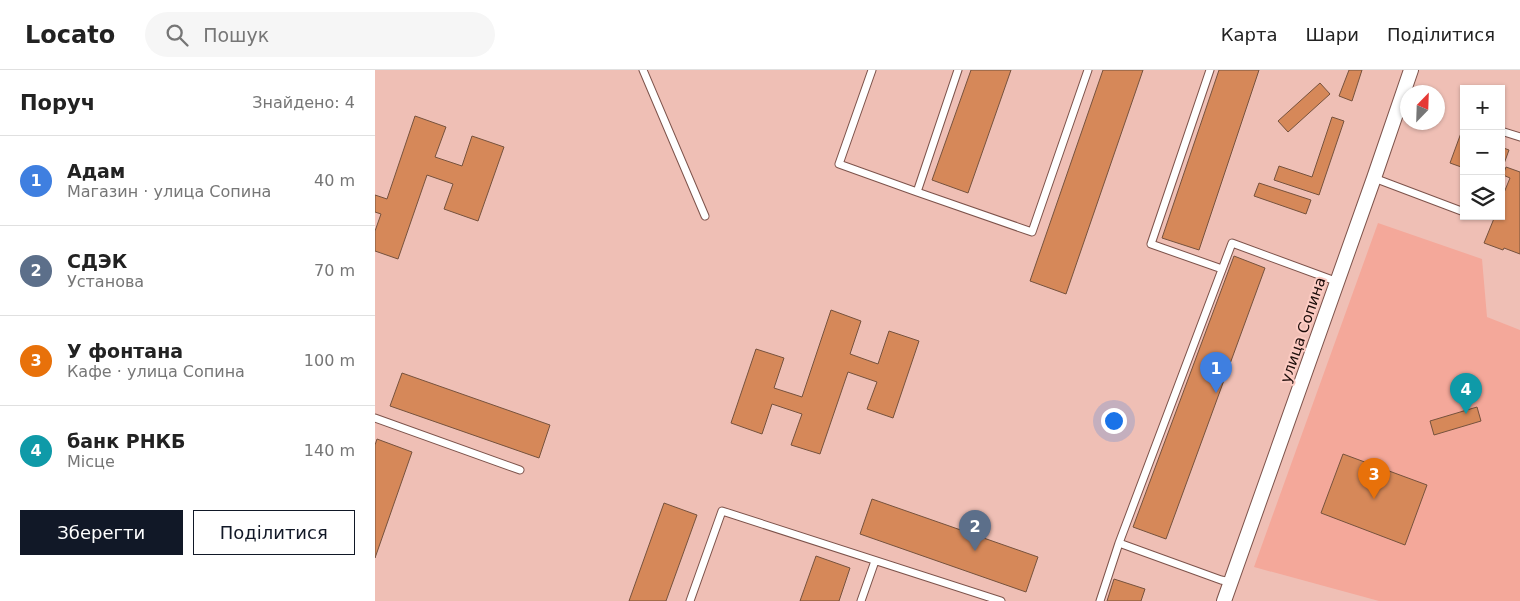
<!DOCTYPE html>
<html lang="uk">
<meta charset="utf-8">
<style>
body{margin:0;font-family:"DejaVu Sans",sans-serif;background:#f6f6f6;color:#222}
.controls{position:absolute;right:15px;top:15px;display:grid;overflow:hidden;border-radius:0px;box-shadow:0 1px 4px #0004}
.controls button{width:45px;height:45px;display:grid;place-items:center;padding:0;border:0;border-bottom:1px solid #e0e0e0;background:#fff;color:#222;font:25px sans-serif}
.compass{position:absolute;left:1025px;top:15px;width:45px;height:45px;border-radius:50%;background:#fff;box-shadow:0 1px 4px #0004;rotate:23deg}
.you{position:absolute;left:738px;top:350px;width:18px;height:18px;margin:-12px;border:4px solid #fff;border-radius:50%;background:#1a73e8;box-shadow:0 0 0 8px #1a73e833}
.badge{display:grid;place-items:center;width:32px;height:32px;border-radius:50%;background:#111827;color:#fff;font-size:16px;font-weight:700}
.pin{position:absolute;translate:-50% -41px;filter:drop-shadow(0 1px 2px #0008)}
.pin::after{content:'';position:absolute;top:26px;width:18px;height:15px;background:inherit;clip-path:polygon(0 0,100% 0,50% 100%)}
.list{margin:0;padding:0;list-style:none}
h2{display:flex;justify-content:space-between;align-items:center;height:65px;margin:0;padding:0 20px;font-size:21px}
h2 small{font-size:16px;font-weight:400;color:#767676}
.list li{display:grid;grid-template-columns:32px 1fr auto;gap:15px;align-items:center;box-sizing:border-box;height:90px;padding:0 20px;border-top:1px solid #e0e0e0}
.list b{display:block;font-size:19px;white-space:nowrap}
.list p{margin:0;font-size:16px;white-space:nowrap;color:#767676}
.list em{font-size:16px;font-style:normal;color:#767676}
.actions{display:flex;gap:10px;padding:15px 20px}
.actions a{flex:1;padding:11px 0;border:1px solid #111827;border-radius:0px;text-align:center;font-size:18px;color:#111827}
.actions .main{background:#111827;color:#fff}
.icon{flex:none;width:28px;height:28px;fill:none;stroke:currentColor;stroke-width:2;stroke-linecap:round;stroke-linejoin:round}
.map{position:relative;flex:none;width:1145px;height:531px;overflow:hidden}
header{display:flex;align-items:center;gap:30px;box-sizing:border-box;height:70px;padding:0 25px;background:#fff;border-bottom:1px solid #e0e0e0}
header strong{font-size:24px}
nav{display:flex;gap:28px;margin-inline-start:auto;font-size:18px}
.search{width:350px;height:45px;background:#f6f6f6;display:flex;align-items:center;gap:12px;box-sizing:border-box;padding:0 18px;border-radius:28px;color:#767676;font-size:19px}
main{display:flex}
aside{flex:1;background:#fff}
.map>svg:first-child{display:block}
</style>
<header>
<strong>Locato</strong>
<div class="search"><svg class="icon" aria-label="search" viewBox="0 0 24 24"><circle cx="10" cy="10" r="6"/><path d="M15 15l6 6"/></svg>Пошук</div>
<nav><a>Карта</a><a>Шари</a><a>Поділитися</a></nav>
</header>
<main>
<aside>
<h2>Поруч<small>Знайдено: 4</small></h2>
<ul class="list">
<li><span class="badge" style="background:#3f7fe0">1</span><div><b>Адам</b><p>Магазин · улица Сопина</p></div><em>40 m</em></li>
<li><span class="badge" style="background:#5c6f8a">2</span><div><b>СДЭК</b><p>Установа</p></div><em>70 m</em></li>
<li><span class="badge" style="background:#e8710a">3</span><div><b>У фонтана</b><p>Кафе · улица Сопина</p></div><em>100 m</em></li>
<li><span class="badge" style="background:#0f9aa8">4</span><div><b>банк РНКБ</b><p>Місце</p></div><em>140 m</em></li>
</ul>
<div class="actions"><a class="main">Зберегти</a><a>Поділитися</a></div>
</aside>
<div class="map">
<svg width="1145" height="531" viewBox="0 0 1145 531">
<rect width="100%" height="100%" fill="#efbfb5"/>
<path fill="#f4a89a" d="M1003 153 1107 189 1112 247 1145 260V531H1004L879 497Z"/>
<path fill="#d68859" stroke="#76523d" d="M596 0H636L593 123 557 110Z
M728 0H768L691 224 655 211Z
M844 0H884L824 180 787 168Z
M974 0H987L977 31 964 26Z
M945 13 955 24 913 62 903 51Z
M40 46 71 57 60 87 87 96 97 66 129 77 103 151 69 139 78 114 52 105 23 189 0 181V161L6 144 0 142V125L12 129Z
M957 47 969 51 944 125 899 110 904 96 937 107Z
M1086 63 1089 64V98L1075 93Z
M1126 77 1134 80 1126 102Z
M1131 97 1145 102V184L1129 178 1128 180 1109 173 1120 146H1126V130L1135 108 1128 105Z
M884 113 936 130 931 144 879 126Z
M859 186 890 198 791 469 758 457Z
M456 240 486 251 475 284 503 294 514 261 544 271 518 348 492 339 502 312 473 302 445 384 416 375 427 344 397 334 387 364 356 353 381 279 409 288 399 318 427 327Z
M27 303 175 355 164 388 15 336Z
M1102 337 1106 351 1059 365 1055 351Z
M2 369 37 382 0 488V375Z
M968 384 1052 415 1030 475 946 443Z
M497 429 663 487 651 522 485 464Z
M289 433 322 445 291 531H254Z
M441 486 475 498 464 531H425Z
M739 509 770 519 766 531H732Z"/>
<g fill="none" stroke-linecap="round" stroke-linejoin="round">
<g stroke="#7d534b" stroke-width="9">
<path id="service" d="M268 0 330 146
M497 0 464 94 542 122 583 0
M835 0 776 174 847 199
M1126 61 1145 67
M999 108 1089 142
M542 122 657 162 713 0
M0 348 145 400
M744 473 846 510 856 512
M315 531 347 441 626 531
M486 531 500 491
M725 531 744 473 857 173 963 212"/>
</g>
<g stroke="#7d534b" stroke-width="16">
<path id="minor" d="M849 531 999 108 1036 0"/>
</g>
<use href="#service" stroke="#fff" stroke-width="7"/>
<use href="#minor" stroke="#fff" stroke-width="14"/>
</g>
<g text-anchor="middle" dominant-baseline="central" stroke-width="4" stroke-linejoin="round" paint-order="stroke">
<g font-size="15" fill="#1c0c09" stroke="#fccbc2">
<text transform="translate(928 260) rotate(-71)">улица Сопина</text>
</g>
</g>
</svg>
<div class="controls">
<button>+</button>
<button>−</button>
<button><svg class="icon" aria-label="layers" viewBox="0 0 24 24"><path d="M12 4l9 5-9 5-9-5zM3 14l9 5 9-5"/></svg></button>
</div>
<svg class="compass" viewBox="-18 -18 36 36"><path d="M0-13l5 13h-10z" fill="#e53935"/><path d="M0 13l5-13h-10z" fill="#767676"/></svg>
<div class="you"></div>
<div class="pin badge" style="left:841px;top:323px;background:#3f7fe0">1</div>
<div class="pin badge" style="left:600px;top:481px;background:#5c6f8a">2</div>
<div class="pin badge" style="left:999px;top:429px;background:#e8710a">3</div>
<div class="pin badge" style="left:1091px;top:344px;background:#0f9aa8">4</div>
</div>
</main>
